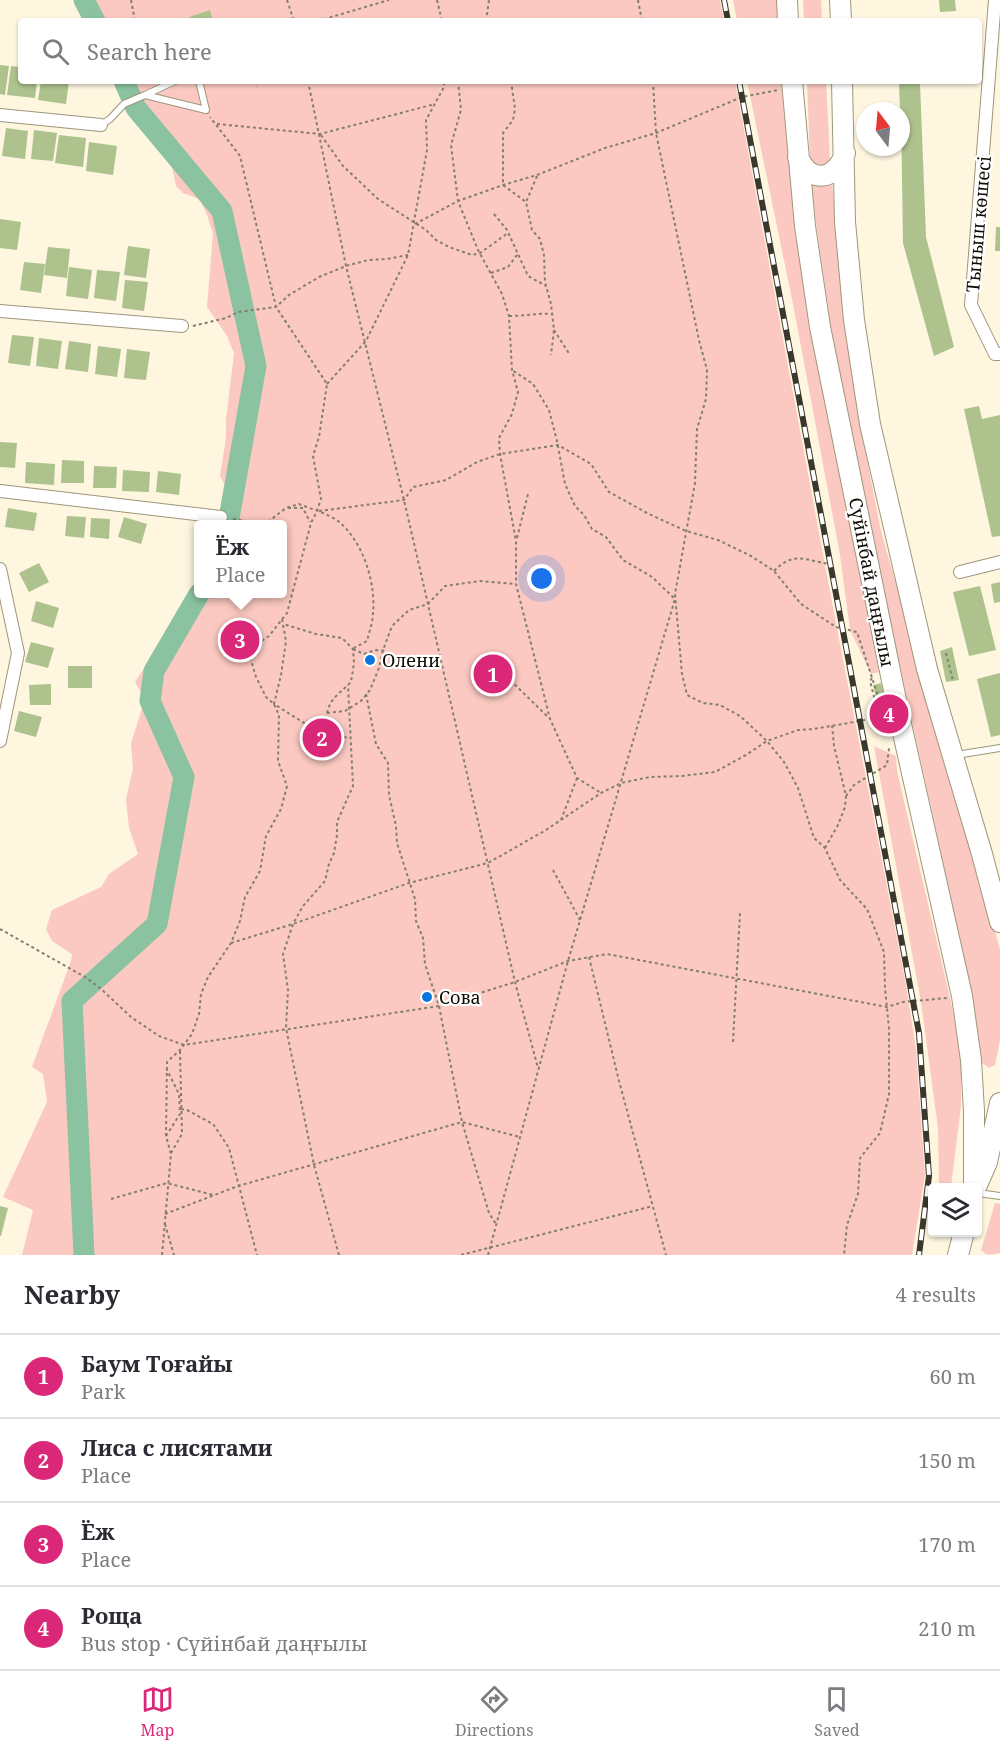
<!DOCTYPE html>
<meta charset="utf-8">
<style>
body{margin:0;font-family:"Noto Serif",serif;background:#f2f2f3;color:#2b2b33}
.controls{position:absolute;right:18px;bottom:18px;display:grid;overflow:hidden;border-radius:6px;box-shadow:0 2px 4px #0004}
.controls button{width:54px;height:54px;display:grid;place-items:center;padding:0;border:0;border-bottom:2px solid #e1e1e2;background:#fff;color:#2b2b33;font:30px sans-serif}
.compass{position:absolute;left:856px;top:102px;width:54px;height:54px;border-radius:50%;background:#fff;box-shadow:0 2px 4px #0004;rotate:344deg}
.you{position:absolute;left:542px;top:579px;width:21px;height:21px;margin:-15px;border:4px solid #fff;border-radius:50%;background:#1a73e8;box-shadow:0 0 0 9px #1a73e833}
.badge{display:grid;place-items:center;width:39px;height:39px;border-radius:50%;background:#db2777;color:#fff;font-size:20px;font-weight:700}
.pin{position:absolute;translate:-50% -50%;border:3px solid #fff;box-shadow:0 2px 6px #0006}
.popup{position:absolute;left:194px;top:520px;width:93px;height:78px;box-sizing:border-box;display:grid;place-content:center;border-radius:6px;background:#fff;filter:drop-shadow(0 2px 4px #0005);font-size:20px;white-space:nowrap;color:#7c7c81}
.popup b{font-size:22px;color:#2b2b33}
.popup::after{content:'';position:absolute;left:50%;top:100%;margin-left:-12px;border:12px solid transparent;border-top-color:#fff}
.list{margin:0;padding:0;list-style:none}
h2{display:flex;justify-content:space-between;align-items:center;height:78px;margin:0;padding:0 24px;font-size:26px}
h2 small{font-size:20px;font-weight:400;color:#7c7c81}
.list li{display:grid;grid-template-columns:39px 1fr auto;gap:18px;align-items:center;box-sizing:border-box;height:84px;padding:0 24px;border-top:2px solid #e1e1e2}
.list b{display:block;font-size:22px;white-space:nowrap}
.list p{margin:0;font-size:20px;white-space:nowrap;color:#7c7c81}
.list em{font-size:20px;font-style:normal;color:#7c7c81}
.icon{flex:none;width:33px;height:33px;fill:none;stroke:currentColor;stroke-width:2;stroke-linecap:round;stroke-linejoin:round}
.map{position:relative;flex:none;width:1000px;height:1255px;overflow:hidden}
.search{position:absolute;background:#fff;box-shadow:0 2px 4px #0004;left:18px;right:18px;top:18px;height:66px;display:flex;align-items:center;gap:15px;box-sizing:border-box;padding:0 21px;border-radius:6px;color:#7c7c81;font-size:22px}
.sheet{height:414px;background:#fff}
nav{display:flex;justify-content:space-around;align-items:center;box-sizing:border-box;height:84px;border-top:2px solid #e1e1e2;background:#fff;font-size:16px;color:#7c7c81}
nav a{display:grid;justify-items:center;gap:3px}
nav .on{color:#db2777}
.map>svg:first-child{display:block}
</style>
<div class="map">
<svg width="1000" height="1255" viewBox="0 0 1000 1255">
<rect width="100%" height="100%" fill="#fef6df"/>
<path fill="#fbc9c1" d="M90 0H720L724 21H99Z
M733 0H778L779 21H737Z
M803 0H821L822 21H804Z
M128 81H735L834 613 905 979 916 1049 925 1175 912 1255H22L33 1210 3 1197 47 1102 43 1074 32 1067 71 961 72 954 52 941 46 929 52 910 101 887 109 874 138 854 129 828 126 799 133 769 131 743 145 699 135 682 198 585V594H282V524H230L235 504 220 476 226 438V420L234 353 227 336 207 307 213 233 206 212 199 199 183 193 176 186 165 134 140 104Z
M747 81H781L794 200 827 391 879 672 871 674 850 630 840 555 793 304Z
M807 81H826L830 159 825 167 816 168 810 159Z
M810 181 832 183 857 409 881 531 1000 949V1040L995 1065 989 1068 982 1063 970 990 935 825 842 404Z
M874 746 896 756 897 771 950 998 961 1053V1106L951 1187H939L938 1128 921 1002Z
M995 1203 1000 1204V1253L987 1255 981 1250Z"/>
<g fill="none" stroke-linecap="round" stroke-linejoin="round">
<path stroke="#8bc3a1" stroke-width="21" d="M84 0 95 21
M124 81 136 108 222 211 256 366 228 524
M84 1255 72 1001 157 924 184 777 150 701 154 671 199 594"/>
</g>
<path fill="#adc28d" d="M939 0H955L956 11 940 12Z
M210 10 213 21H190L189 17Z
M0 65 9 66 5 95 0 94Z
M11 66 21 67V81H37L35 98 7 95Z
M41 81H69L66 104 38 100Z
M899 83H920L926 237 954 347 934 356 903 243 901 111H900Z
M6 128 28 131 25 159 2 156Z
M34 130 57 133 53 161 31 159Z
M59 135 86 138 83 167 55 163Z
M89 142 117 146 113 175 86 171Z
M0 219 21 222 17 250 0 248Z
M996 227H1000V251H995Z
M128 246 150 249 146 278 124 275Z
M48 247 70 249 67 278 44 275Z
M24 262 45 264 41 293 20 290Z
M69 267 92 270 88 299 66 296Z
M97 270 120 272 116 301 94 298Z
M125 280 148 282 144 311 122 308Z
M12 335 34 337 30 366 8 363Z
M39 338 62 341 58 369 36 366Z
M69 341 91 344 88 372 65 369Z
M98 346 121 349 117 377 95 374Z
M127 349 150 352 146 380 124 378Z
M979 406 982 419 1000 415V536L992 537 964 409Z
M0 442 17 443 15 468 0 467Z
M62 460 84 461V483H61Z
M26 462 55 464 54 485 25 483Z
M94 466 117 467 116 488H93Z
M123 470 150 472 149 492 122 491Z
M158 471 181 474 179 495 156 492Z
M8 508 37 513 34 531 5 527Z
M67 516 86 517 84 538 65 536Z
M124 517 147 524 141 544 118 537Z
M91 518 110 519 109 539 90 537Z
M39 563 49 582 29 592 19 573Z
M1000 582V602L994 603 991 584Z
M980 586 996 650 969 656 953 592Z
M36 601 59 608 53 628 31 621Z
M31 642 54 648 48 668 25 662Z
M952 647 959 680 946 682 940 651Z
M68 666H92V688H68Z
M1000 673V735L991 737 977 679Z
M881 683 887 708 879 710 873 685Z
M51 684V705H30L29 685Z
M19 711 42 717 36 737 14 731Z
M0 1206 8 1208 1 1236H0Z"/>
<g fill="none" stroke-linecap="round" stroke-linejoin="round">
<g stroke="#9e967b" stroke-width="8">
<path id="service" d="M175 81 145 95 206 110 199 81
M101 125 110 119 124 104 145 95
M956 755 1000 748
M978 1193 1000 1196"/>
</g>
<g stroke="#9e967b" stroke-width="14">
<path id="minor" d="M995 0 971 305 995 354H1000
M0 115 101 125
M0 311 182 326
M0 491 221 517
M0 569 18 653 0 741
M960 572 1000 562"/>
</g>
<g stroke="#9e967b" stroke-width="22">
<path id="primary" d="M787 0 788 21
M840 0 841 21
M792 81 805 226 820 327 899 715 962 996 971 1060 974 1111V1188
M842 81 845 222 854 320 870 424 927 669 982 854 1000 922
M798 157C810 184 836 181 845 153
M977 1185 987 1162 1000 1103
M958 1255 964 1232"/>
</g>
<path stroke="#847e6f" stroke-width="2" stroke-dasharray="3 3" stroke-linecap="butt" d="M131 0 135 21
M287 0 294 21
M437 0 442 21
M638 0 642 21
M318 21 389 0
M486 21 489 0
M255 81 257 87
M308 81 346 266 404 500 515 982 538 1068
M458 81 461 110 451 145 458 201 478 250 502 294 509 316 512 370 518 392 512 414 499 438 500 454 516 541V584L550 719 577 778 601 793
M511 81 515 109 513 120 503 133V185L526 202
M653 81 656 133 699 340 707 370 706 399 697 429 695 483 675 594 682 674 687 695 703 703 720 705 740 716 767 741 784 762 798 788 814 838 825 848 840 880 867 909 884 952 885 988 889 1029V1094L880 1133 860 1158 858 1194 847 1225 844 1255
M217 124 320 134 435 104
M321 135 343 166 378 199 426 230 436 240 449 247 472 255 480 253 508 233
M537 176 526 202 532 230 540 239 544 255 545 282 551 304 554 330 551 355
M494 214 507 230 528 276 546 286
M415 224 458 201 503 185 537 175 605 148 656 133 742 97 778 90
M491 273 508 267 517 255
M509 316C524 316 537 313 552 314
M193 326 226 318 238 312 276 307 289 295 319 277 346 266 368 260 387 259 408 255
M554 330 570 355
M327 384 366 341 408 255 427 150 426 120 444 87V81
M288 508H303L310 522
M319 511 404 500 413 487 446 480 477 462 500 454 558 445 591 464 609 492 647 513 686 531 718 540 751 556 774 571 801 604 836 627 857 632 878 696
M233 519 265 524 286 508 299 504C311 509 327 513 338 521 363 541 376 583 373 613 373 622 369 632 367 641L354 648
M517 538 528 494
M774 571C795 550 805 561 830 564
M282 619 286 641 281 675 274 704 320 733 330 704 334 698 351 682 354 663 353 649 342 638 316 634 283 624
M353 649 364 654 375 650 386 651 387 657
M946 653 953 681
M250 657 241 641 262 638
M506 676 548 717
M872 678 870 681 878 712 884 722
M366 694 376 744 388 763 389 795 396 826 397 843 415 899 416 921 423 938 425 964 439 1006 462 1122 489 1213 496 1224
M327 713 345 711 361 701 370 690 379 668 383 650 392 626 409 610 428 604 445 586 480 581 516 584
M320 733 350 738
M846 796 854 785 887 765 889 748
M561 820 577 778
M825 848 838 825 845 807 846 796 834 746 832 725
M553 870 580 920
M0 929 85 977 100 988 131 1017 159 1036 184 1045 439 1006 515 982 568 961 607 954 887 1007 903 1002 947 998
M231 943 293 924 409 883 488 863 546 830 601 793 621 783 650 777 682 776 715 772 746 755 767 741 798 730 814 729 871 719 884 722
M589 957 619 1081 666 1255
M733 1042 740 913
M181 1109 187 1110 213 1124 229 1148 257 1255
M166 1136 180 1114 179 1094 167 1070
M171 1153 182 1134 180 1050
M111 1199 167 1183 213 1195
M165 1214 238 1186 462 1122 520 1137
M165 1224 174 1255
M162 1255 171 1154 166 1136 167 1062 180 1050 192 1034 199 1014 201 994 208 977 231 943 240 921 245 897 260 871 266 836 281 809 287 786 278 761 279 715 274 704 266 697 256 677 250 657 257 644 269 636 287 613 311 523 317 511 321 499 313 456 319 437 327 384 276 307 240 156 210 117
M339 1255 314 1165 286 1028 288 990 283 954 293 924 303 906 325 881 329 864 334 853 337 835V822L353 786 348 685
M461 1255 653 1206
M488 1255 568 961 675 599 652 577 623 560 606 537 592 529 584 515 575 506 565 484 557 441 549 410 533 384 512 370"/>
<use href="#service" stroke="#fff" stroke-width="6"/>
<use href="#minor" stroke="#fff" stroke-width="12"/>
<use href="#primary" stroke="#fff" stroke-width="20"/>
<g stroke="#3a372c" stroke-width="6">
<path id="rail" d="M724 0 728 21
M739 81 919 1033 929 1176 919 1255"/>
</g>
<use href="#rail" stroke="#fff" stroke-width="4" stroke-dasharray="11" stroke-linecap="butt"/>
</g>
<g fill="#0c76de" stroke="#fff" stroke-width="2">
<circle cx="370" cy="660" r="6"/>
<circle cx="427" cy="997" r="6"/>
</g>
<g text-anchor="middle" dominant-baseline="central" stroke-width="4.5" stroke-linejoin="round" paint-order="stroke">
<g font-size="18" fill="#0f0c04" stroke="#fff">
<text transform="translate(978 224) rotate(-85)">Тыныш көшесі</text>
<text transform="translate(872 582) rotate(79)">Сүйінбай даңғылы</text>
</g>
<g font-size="18" fill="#0f0c04" stroke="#fff" text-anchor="start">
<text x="382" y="660">Олени</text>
<text x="439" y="997">Сова</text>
</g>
</g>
</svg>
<div class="controls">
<button><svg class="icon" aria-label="layers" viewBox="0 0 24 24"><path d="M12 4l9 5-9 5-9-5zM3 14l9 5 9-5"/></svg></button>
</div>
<svg class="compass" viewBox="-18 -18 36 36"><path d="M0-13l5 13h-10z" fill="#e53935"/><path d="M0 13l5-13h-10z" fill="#7c7c81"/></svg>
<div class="you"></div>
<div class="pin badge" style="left:493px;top:674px">1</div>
<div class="pin badge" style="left:322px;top:738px">2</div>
<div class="pin badge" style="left:240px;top:640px">3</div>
<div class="popup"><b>Ёж</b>Place</div>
<div class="pin badge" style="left:889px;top:714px">4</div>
<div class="search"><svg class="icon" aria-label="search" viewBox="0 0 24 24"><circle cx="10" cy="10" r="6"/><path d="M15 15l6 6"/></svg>Search here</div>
</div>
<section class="sheet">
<h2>Nearby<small>4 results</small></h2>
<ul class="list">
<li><span class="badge">1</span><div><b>Баум Тоғайы</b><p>Park</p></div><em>60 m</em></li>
<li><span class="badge">2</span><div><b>Лиса с лисятами</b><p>Place</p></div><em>150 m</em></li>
<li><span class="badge">3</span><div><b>Ёж</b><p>Place</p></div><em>170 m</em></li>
<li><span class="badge">4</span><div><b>Роща</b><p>Bus stop · Сүйінбай даңғылы</p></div><em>210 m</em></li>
</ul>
</section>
<nav>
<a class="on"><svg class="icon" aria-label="map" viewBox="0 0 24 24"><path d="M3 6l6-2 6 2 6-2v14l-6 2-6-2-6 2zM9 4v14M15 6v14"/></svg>Map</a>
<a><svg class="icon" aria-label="directions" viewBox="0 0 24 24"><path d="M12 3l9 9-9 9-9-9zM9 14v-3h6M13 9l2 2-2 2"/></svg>Directions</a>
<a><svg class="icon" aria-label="saved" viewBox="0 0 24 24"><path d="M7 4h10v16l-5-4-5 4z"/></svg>Saved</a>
</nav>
